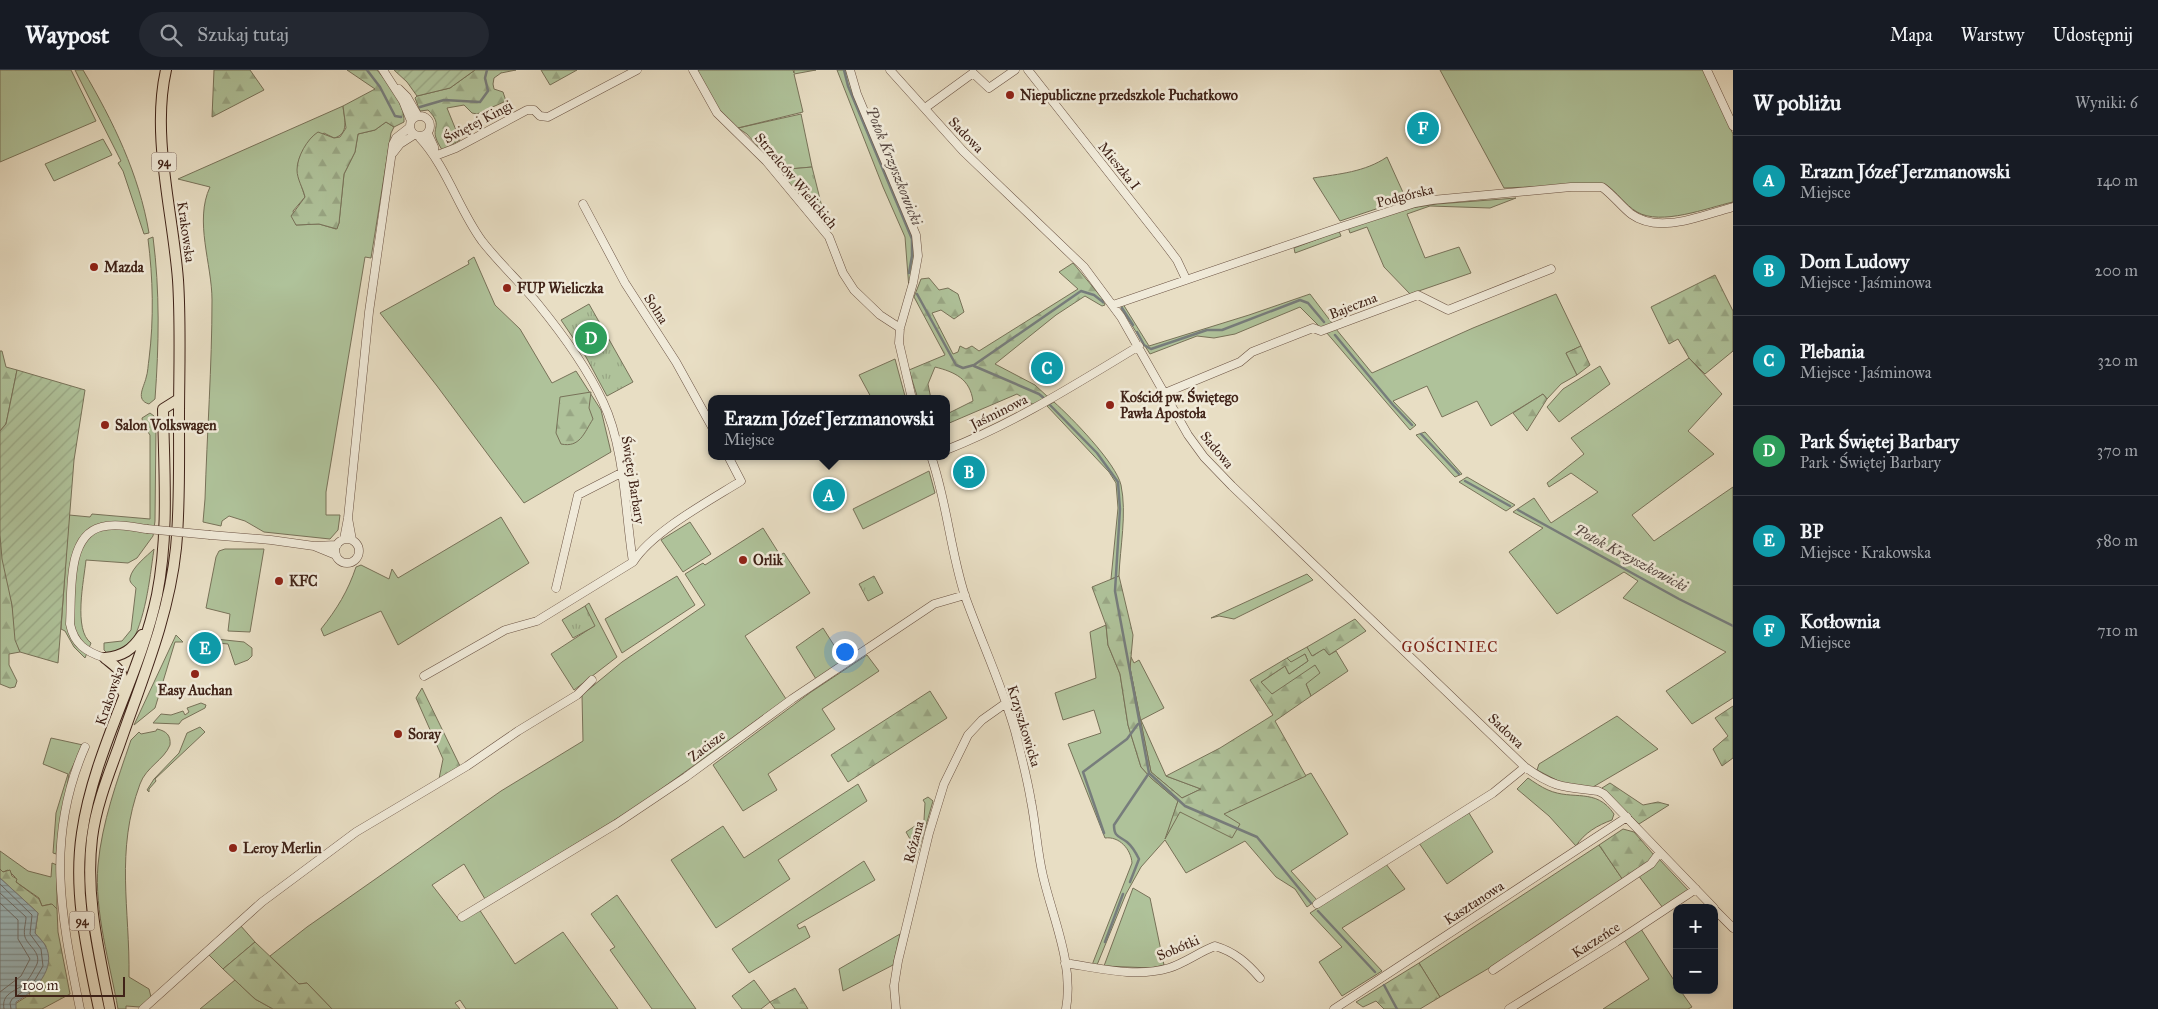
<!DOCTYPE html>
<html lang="pl">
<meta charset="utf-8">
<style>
body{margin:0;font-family:"IM FELL Great Primer",serif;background:#242831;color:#f1f3f6}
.controls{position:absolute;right:15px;bottom:15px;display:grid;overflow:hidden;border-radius:10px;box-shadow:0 2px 8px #0003}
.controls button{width:45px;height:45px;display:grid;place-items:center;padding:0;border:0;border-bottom:1px solid #363941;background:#171b24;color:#f1f3f6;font:25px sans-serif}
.scale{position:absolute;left:15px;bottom:12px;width:110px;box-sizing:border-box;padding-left:5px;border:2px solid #402318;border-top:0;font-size:14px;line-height:18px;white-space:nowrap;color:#402318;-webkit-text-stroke:4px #f0ead9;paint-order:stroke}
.you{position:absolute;left:844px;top:581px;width:18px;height:18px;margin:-12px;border:4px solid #fff;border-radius:50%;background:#1a73e8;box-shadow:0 0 0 8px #1a73e833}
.badge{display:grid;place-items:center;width:32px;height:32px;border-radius:50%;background:#c59692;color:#fff;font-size:16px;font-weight:700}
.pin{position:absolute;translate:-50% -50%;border:2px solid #fff;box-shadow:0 1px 5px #0006}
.popup{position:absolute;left:708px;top:325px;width:242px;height:65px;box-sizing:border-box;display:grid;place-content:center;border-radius:10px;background:#171b24;filter:drop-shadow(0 1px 4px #0005);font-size:16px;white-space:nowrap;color:#9ea1a6}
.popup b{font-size:19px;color:#f1f3f6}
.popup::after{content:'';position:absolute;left:50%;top:100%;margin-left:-10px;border:10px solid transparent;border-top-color:#171b24}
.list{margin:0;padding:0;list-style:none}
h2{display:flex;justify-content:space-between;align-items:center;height:65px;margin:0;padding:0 20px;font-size:21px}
h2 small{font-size:16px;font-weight:400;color:#9ea1a6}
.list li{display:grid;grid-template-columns:32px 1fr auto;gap:15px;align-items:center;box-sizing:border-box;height:90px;padding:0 20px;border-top:1px solid #363941}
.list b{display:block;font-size:19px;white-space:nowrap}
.list p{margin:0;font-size:16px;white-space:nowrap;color:#9ea1a6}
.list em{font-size:16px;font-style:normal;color:#9ea1a6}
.icon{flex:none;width:28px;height:28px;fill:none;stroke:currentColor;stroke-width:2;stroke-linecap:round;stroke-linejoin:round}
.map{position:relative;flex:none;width:1733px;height:939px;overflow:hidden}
header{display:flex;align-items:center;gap:30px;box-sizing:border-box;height:70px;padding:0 25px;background:#171b24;border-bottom:1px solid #363941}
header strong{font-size:24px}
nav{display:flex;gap:28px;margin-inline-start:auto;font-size:18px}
.search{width:350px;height:45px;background:#242831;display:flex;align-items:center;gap:12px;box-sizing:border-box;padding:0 18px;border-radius:28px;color:#9ea1a6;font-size:19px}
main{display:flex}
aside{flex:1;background:#171b24}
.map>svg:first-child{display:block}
</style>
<header>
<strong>Waypost</strong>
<div class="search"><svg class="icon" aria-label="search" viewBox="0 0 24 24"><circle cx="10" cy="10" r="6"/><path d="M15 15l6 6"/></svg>Szukaj tutaj</div>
<nav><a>Mapa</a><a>Warstwy</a><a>Udostępnij</a></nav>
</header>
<main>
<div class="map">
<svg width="1733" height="939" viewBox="0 0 1733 939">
<defs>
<pattern id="forest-firs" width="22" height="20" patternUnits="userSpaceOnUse" patternTransform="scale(1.25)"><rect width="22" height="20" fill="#afc29a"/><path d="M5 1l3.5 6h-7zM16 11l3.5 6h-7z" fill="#98a684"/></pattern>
<pattern id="park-tufts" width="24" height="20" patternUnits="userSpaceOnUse" patternTransform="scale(1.25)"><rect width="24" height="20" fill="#afc29a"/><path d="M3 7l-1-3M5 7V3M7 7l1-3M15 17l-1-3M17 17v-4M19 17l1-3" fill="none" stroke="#98a684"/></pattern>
<pattern id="garden-furrows" width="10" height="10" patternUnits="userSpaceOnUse" patternTransform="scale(1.25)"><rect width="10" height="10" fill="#afc29a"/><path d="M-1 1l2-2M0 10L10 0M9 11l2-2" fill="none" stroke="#98a684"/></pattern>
<pattern id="water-rules" width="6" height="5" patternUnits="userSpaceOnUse" patternTransform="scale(1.25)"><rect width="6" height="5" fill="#9cb9be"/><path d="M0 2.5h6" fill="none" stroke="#819699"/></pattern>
</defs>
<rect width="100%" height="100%" fill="#e8dec4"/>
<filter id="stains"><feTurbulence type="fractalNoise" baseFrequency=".004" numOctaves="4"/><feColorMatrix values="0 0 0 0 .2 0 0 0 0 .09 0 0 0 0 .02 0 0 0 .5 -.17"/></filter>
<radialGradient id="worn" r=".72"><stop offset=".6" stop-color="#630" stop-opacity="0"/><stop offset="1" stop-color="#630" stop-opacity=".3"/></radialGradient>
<path fill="#afc29a" stroke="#787259" d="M0 0H71L96 51 0 92Z
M75 0H83C113 51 139 104 149 163L144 164 123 101 118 93 121 91Z
M697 0H793L794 3V0H816L794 4 803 42 738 58 801 44 812 97 778 100 747 64 738 58 717 37Z
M837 0H846L855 30 910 157 915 181 909 219 905 167 883 117Z
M1440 0H1704L1733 64V132C1707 138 1661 156 1637 142 1625 135 1617 122 1605 114L1504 118Z
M343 36C344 48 350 64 334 68L324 63C294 86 293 91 305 127L293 141 296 155 319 154 336 159 339 153 344 104 355 82 358 64 375 60 386 52 394 57 391 63 371 188 365 187 326 422V445H340L338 460 330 469 264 462 245 451 229 446 222 451 221 456 203 452 205 429C207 363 212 296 212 230 212 194 194 151 210 117L178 109Z
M103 69 112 85 54 111 45 94Z
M1387 87 1406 129 1340 151 1313 108C1339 104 1365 102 1387 87Z
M1516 128 1490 138 1430 136 1407 144 1425 188 1459 177 1471 203 1410 224 1384 197 1367 157 1350 163 1348 157 1411 138 1437 134Z
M1339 161 1341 166 1295 183 1294 178Z
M153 167C160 221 159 275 155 329L149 334C135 330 144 317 146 308 148 302 148 295 149 289 154 249 153 208 148 169Z
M474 187 495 235 520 259 552 313 576 301 601 340 611 382 524 433 437 316 380 243 469 194 468 191Z
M1310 224 1332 253 1321 258 1300 237 1235 264 1214 268 1197 266 1150 284 1121 238 1123 234 1149 276 1249 245Z
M1556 224 1581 276 1566 283 1577 305 1561 314 1547 329 1543 324 1491 356 1477 331 1442 347 1427 316 1393 331 1416 355 1410 360 1326 262 1336 259 1372 303 1473 258Z
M1689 288 1722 324 1688 361 1714 384 1632 445 1654 471 1733 417V628L1692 654 1666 621 1726 582 1623 528 1638 511 1624 502 1557 544 1509 482 1543 458 1513 442 1534 428 1551 453 1598 422 1571 403 1549 417 1547 413 1584 384 1571 368Z
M895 289 905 326 898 329H872L859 305Z
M1600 296 1610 314 1559 352 1547 337 1563 319Z
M1054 332C1071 347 1116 393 1121 415 1127 444 1120 477 1119 506L1111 509 1118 438 1116 413 1109 402 1047 336Z
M150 343 154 346 156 356 155 451 153 466 137 488 128 493 86 490C84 510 73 560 91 573L85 588 74 577 65 561 61 559 69 445 90 447 92 444 150 449V365L143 355 142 348Z
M1425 362 1462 404 1455 407 1416 365Z
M929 401 935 423 863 459 853 439Z
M1467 407 1515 435 1506 441 1459 412Z
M501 447 529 493 398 575 381 541 324 566 321 559C337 539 348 521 356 497L361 495 389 509 392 499 398 508Z
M690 452 711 484 683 502 661 470Z
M763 458 780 485 784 483 810 523 745 566 786 629 639 735 485 829 464 794 432 815 460 851 479 839 515 894 563 862 618 939H466L460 930 455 933 460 939H332L307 913 299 914 270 886 307 857 501 721 583 671 582 625 622 592 705 535 685 504 703 493 705 495Z
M154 479C149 513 146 548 129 578L108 584 104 580V573L122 571 131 560 136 518C133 515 129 512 130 508 132 497 147 486 154 479Z
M225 479H264L250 562 228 561 230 544 206 538 216 487 219 481Z
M1307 504 1313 510 1234 549 1219 546 1211 548Z
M677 506 695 535 622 583 605 549Z
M589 533 617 587 574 620 551 584 594 556 585 536Z
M1106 555 1108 575 1120 604 1128 655 1141 697 1151 708 1178 731 1167 765 1179 742 1223 744 1311 703 1348 764 1291 801 1317 830 1307 837 1295 819 1276 807 1245 771 1186 803 1165 770 1141 797 1126 824 1097 895H1092L1132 793C1131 779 1119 766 1105 768L1068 674 1101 663 1094 640 1063 650 1055 623 1096 608 1090 562Z
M823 558 844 591 816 609 796 577Z
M176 565 183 572H175L155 638 134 655Z
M206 568 244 572 252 578V586L248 590 235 595 228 574 206 572Z
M1307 577 1313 586 1324 578 1329 585 1336 581 1348 601 1311 626 1306 614 1271 624 1261 612 1285 596 1289 604 1308 591 1305 584 1291 593 1287 588Z
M867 585 879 601 822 639 835 659 768 704 777 720 743 741 713 695 811 622Z
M1131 587 1134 593 1139 590 1164 638 1141 650 1166 706 1201 719 1182 728 1151 702 1130 598Z
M201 633 206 635 205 638 182 650 179 654 153 653 161 644 171 645 183 641 185 645 189 642 187 638Z
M1617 646 1658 679 1593 717 1564 714 1537 700 1539 694Z
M200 657 205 662 155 709 156 711 149 719V722L147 720 154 709 179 683 187 663Z
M157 659C166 661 171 665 170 675 164 690 146 697 140 714 115 781 130 839 129 907L149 919 151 927 140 937 126 936V939H118C110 894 94 841 98 795 102 752 117 711 131 670L139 662 141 664 156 661Z
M51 668 83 675 69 704 56 784 53 783 56 743 68 704 43 694Z
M1528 708C1534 712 1541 717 1548 720 1573 731 1596 717 1614 744L1612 750C1598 755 1584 763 1576 776L1549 746 1517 719Z
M858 714 867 731 778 790 790 809 716 858 671 790 723 756 744 788Z
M928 727 933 731 918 783 906 762 924 750 925 733 923 730Z
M1469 743 1493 782 1447 814 1419 773Z
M1599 775 1623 810 1501 891 1440 927 1419 893Z
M0 781 28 801 51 807 52 793 57 795V839L51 834 42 836 39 828 16 812 15 807 8 800 3 802 0 799Z
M1659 789 1689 821 1663 838 1638 805Z
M864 791 875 810 797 855 799 859 805 856 810 867 749 903 732 879Z
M1386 794 1405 819 1342 858 1382 901 1342 926 1319 892 1342 877 1310 843Z
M1133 818 1150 828 1164 895 1151 898 1104 896Z
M617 825 696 939H652L610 880 615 877 591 844Z
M240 855 255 872 223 899 209 885Z
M1641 859 1677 915V920H1680L1692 937 1688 939H1603L1649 909 1624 870Z
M900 864 893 895 843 921 839 899Z
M235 910 255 929 273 939H200Z
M754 910 770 932 761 939H742L732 926Z"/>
<path fill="url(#forest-firs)" stroke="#787259" d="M214 0H250L264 20 212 47Z
M347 0H377C388 13 405 34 404 52L394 57 386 52 375 60 358 64 355 82 344 104 339 153 337 159 319 154 296 155 291 146 305 127C303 118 297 109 297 100 297 87 307 69 318 62L334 68 340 67 346 58 343 36 375 19Z
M475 0H516L501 3 494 8 493 14 494 19 503 22 506 31 477 44 472 43 464 35 447 38 460 70 442 80C440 76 437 72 436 68 432 57 443 55 428 40L420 41 415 28 417 26 450 18Z
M541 0H577L550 15Z
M1073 193 1102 228 1105 235 1102 236 1085 226 1056 245 995 294 1035 315 1048 327 1034 335 1017 324 947 354V344L973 331C970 309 955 302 935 297L928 314 931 329H918L909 300 945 285 914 227 921 209 929 208 939 220 948 218 958 224 964 242 954 249 941 240 932 243 953 284 958 282 960 276 966 279 972 276 979 281 1078 219 1059 202Z
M1715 205 1733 241V281L1705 304 1689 288 1678 269 1669 274 1651 237Z
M1581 276 1590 295 1577 305 1566 283Z
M0 281H2L6 297 17 300 6 354 0 361Z
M591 322 589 338 593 349C584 363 580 378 561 374L556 363 560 327Z
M1543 324 1547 329 1527 361 1513 343Z
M0 465C2 489 9 512 12 535 15 552 14 567 20 582L9 584V595L17 611 15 617 10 618 0 614Z
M1119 506 1133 565 1130 598 1151 702 1182 728 1201 719 1166 706 1220 678 1273 645 1250 610 1287 588 1291 592 1305 584 1308 591 1289 604 1285 596 1261 612 1272 624 1315 595 1320 603 1306 614 1311 626 1275 651 1306 706 1224 744 1240 754 1232 768 1180 742 1165 769 1178 731 1151 708 1141 697 1128 655 1120 604 1108 575 1106 555 1092 517Z
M1355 549 1366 561 1329 585 1324 579 1312 586 1307 577Z
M422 618 460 696 439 709 443 689 416 628Z
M930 621 947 648 848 712 831 685Z
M1733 636V688L1722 696 1713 679 1728 666 1715 648Z
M1610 713 1643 735 1658 732 1669 735 1639 754 1602 718Z
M1623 759 1634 762 1654 785 1649 793 1623 810 1599 775Z
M0 799 3 802 10 800 12 806 17 809 16 812 39 829 42 836 52 834 57 839 58 862 70 924 42 939H16L15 934 29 925 46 876 35 863 38 843 0 808Z
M255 872 299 914 307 913 332 939H273L255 929 223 899Z
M1419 893 1440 927 1420 939H1384L1376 931 1363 937 1356 932Z
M795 918 808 939H775L770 932Z"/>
<path fill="url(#park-tufts)" stroke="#787259" d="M812 97 822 137 806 136 778 100Z
M589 234 633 312 607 326 586 287 561 250Z
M874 506 883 523 868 531 859 514Z
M585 536 595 556 573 568 562 550Z"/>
<path fill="url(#garden-furrows)" stroke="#787259" d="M394 0H475L450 18 417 26 407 12Z
M17 300 85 320 74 390 58 593 20 582 15 570 12 535 2 489 0 465V361L6 354Z"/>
<path fill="url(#water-rules)" stroke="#777d7c" d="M0 808 38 843 35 863C38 867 43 871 45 875 58 898 34 922 16 932V939H0Z"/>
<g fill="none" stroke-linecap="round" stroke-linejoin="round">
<path stroke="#6e6e6b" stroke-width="1" d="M0 814 32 845 30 864 41 879 43 896 32 915 12 929 10 933 11 939
M0 823 26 847C26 853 23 861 25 867 28 876 41 882 37 894 34 900 29 910 24 914 15 922 1 923 4 939
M0 833 18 850V869L30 889 21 906 0 922"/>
<path stroke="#777d7c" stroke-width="2.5" d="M367 0 380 17 395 46 401 47
M844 0 848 16 912 169V186L909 203
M420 37 444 30 480 32 488 21 485 8 487 0
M917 224 956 295 963 298 974 295 1081 221 1094 225 1103 232
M1122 238 1133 255
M1137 262 1144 275 1151 279 1207 260H1222L1300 230 1308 233 1324 252
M1335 265 1393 335 1412 355
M974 296 1039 324 1045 329
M1050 335 1097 383 1118 412 1120 439 1115 521 1149 703 1185 736 1257 767 1311 833
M1421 364 1459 404
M1465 411 1510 436
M1518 440 1679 529 1733 556
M1104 763 1083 702 1127 669 1138 654
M1130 812 1139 789C1136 783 1133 777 1127 772 1119 766 1114 767 1114 755L1149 703
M1318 841 1375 902
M1105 872 1123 824
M1384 915 1397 939"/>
<g stroke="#6a5243" stroke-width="9">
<path id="minor" d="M383 0 403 31 411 51
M693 0 717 43 766 91 829 167 843 203 854 220 880 245 900 258
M850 0 857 24 916 165 918 186 913 213 900 258 899 273 912 329
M890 0 963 81 1084 197 1121 247 1188 365 1204 387 1232 416 1525 697C1554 718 1564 717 1598 721L1604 724 1714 838
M1028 0 1165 174 1177 190 1186 209
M1707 0 1733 56
M399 19 407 27 418 46
M925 38 973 3 989 18 1015 0
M410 56a10 10 0 1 1 20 0a10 10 0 1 1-20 0Z
M428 64 434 77 435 86
M419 67C447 97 458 138 482 171 499 193 520 212 538 234 560 261 588 300 603 332 625 378 625 442 633 492 653 461 709 431 741 411L728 386
M393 83 400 74 414 65
M435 86 456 78 527 40H534L540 46 548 47 637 0
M583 134 625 213 676 292 712 357
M1113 235 1341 157 1415 133 1432 130 1571 117H1602C1613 125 1621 136 1631 144 1660 165 1702 145 1733 137
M1165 323 1240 292 1252 282 1313 258 1321 261 1418 225 1448 240 1551 199
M946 380C1015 353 1076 314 1139 276
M931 386C947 432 950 480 965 526 981 571 1002 615 1015 661 1021 684 1027 707 1031 731 1036 756 1037 781 1043 806 1053 849 1074 894 1066 939
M348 448 352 470
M210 465 271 470 314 476 336 485
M344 469 348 448 369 242 393 74 396 68 410 57
M335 481a12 12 0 1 1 24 0a12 12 0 1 1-24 0Z
M314 476 337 475
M556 518 578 425 621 403
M105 588C86 582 74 574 70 554 72 525 66 466 101 457 115 453 133 457 147 459
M424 606 505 560 537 551 633 492
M1317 834 1493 723 1525 697
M1714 839 1733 858
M462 847 616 754 686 707 792 629 934 534 965 525
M1065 893C1098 898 1137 908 1169 898 1185 893 1199 882 1215 876 1235 882 1247 893 1260 908
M1493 900 1651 794 1660 782
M80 939C61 845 45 768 85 677
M143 939 262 832 356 762 467 696 518 661 577 625 592 610
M896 939 894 916 898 891 929 763 944 714 968 665 982 650 1006 633
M1334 939 1627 747
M1509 939 1616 872 1696 819"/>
</g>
<g stroke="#402318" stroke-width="12">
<path id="major" d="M105 588C123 586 132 580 142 565
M105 588C121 601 123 600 123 622
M99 939C87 881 73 822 82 763 94 680 140 606 157 525 169 464 164 400 163 339L179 329
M110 939C99 882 85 826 92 768 96 736 108 706 119 676 141 612 169 547 176 478 180 436 179 392 179 349 179 303 181 256 178 210 173 143 151 66 166 0"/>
</g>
<use href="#minor" stroke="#f0ead9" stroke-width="8"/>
<use href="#major" stroke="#e8dec4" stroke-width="10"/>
<g stroke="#6a5243" stroke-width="9" stroke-linecap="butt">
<path id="minor-bridge" d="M147 459 210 465"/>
</g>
<use href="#minor-bridge" stroke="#f0ead9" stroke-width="8"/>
</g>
<g fill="#8f2418" stroke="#f0ead9" stroke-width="2">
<circle cx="1010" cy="25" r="5"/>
<circle cx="94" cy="197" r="5"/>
<circle cx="507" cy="218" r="5"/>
<circle cx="1110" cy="335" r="5"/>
<circle cx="105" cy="355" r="5"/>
<circle cx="743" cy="490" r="5"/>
<circle cx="279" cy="511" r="5"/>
<circle cx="195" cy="604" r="5"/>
<circle cx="398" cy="664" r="5"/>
<circle cx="233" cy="778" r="5"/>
</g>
<g text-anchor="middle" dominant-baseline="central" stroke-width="5" stroke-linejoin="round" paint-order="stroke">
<g fill="#f0ead9" stroke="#755f52" stroke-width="1">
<rect x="151.5" y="82.5" width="25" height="19" rx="4"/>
<rect x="69.5" y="841.5" width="25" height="19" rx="4"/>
</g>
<g font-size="12" font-weight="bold" fill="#402318">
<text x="164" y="92">94</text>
<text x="82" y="851">94</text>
</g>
<g font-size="14" font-weight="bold" fill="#402318" stroke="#f0ead9" text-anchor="start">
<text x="1020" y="25">Niepubliczne przedszkole Puchatkowo</text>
<text x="104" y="197">Mazda</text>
<text x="517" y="218">FUP Wieliczka</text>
<text x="1120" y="327">Kościół pw. Świętego<tspan x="1120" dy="16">Pawła Apostoła</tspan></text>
<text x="115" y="355">Salon Volkswagen</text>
<text x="753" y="490">Orlik</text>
<text x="289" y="511">KFC</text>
<text x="195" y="620" text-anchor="middle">Easy Auchan</text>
<text x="408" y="664">Soray</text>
<text x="243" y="778">Leroy Merlin</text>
</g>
<g font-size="14" fill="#402318" stroke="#f0ead9">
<text transform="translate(478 52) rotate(-28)">Świętej Kingi</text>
<text transform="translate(966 65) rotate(46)">Sadowa</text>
<text transform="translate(1119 96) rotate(51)">Mieszka I</text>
<text transform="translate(796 111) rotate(50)">Strzelców Wielickich</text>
<text transform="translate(1405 126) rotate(-14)">Podgórska</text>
<text transform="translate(186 162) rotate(82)">Krakowska</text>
<text transform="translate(1353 236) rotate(-21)">Bajeczna</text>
<text transform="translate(656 239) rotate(57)">Solna</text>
<text transform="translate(999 342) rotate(-26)">Jaśminowa</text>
<text transform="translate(1217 380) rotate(50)">Sadowa</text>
<text transform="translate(633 410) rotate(81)">Świętej Barbary</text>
<text transform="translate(110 626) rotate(-71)">Krakowska</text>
<text transform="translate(1024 656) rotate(73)">Krzyszkowicka</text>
<text transform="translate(1506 661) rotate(44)">Sadowa</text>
<text transform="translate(707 676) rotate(-37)">Zacisze</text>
<text transform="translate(914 772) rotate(-75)">Różana</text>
<text transform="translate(1474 833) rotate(-33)">Kasztanowa</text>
<text transform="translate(1596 870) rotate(-33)">Kaczeńce</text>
<text transform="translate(1178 878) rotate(-23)">Sobótki</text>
</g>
<g font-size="15" font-style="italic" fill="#574842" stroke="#f0ead9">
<text transform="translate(894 96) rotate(68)">Potok Krzyszkowicki</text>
<text transform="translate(1631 488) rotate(28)">Potok Krzyszkowicki</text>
</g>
<g font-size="15" letter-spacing="1" fill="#7a1f14" stroke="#f0ead9">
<text x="1450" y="577">GOŚCINIEC</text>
</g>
</g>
<rect width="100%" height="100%" filter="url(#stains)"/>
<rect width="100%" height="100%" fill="url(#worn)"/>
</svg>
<div class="controls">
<button>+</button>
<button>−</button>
</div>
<div class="scale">100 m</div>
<div class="you"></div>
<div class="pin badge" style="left:829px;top:425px;background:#0f9aa8">A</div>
<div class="popup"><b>Erazm Józef Jerzmanowski</b>Miejsce</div>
<div class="pin badge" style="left:969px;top:402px;background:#0f9aa8">B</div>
<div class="pin badge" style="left:1047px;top:298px;background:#0f9aa8">C</div>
<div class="pin badge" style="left:591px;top:268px;background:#2e9e5b">D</div>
<div class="pin badge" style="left:205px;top:578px;background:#0f9aa8">E</div>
<div class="pin badge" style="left:1423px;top:58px;background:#0f9aa8">F</div>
</div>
<aside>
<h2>W pobliżu<small>Wyniki: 6</small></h2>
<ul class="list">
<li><span class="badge" style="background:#0f9aa8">A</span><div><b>Erazm Józef Jerzmanowski</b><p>Miejsce</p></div><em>140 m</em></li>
<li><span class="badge" style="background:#0f9aa8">B</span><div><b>Dom Ludowy</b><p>Miejsce · Jaśminowa</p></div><em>200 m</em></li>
<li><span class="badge" style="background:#0f9aa8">C</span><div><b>Plebania</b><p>Miejsce · Jaśminowa</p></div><em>320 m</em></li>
<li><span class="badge" style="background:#2e9e5b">D</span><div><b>Park Świętej Barbary</b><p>Park · Świętej Barbary</p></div><em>370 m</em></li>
<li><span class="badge" style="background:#0f9aa8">E</span><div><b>BP</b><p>Miejsce · Krakowska</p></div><em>580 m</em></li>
<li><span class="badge" style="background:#0f9aa8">F</span><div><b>Kotłownia</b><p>Miejsce</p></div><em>710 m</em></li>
</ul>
</aside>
</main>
